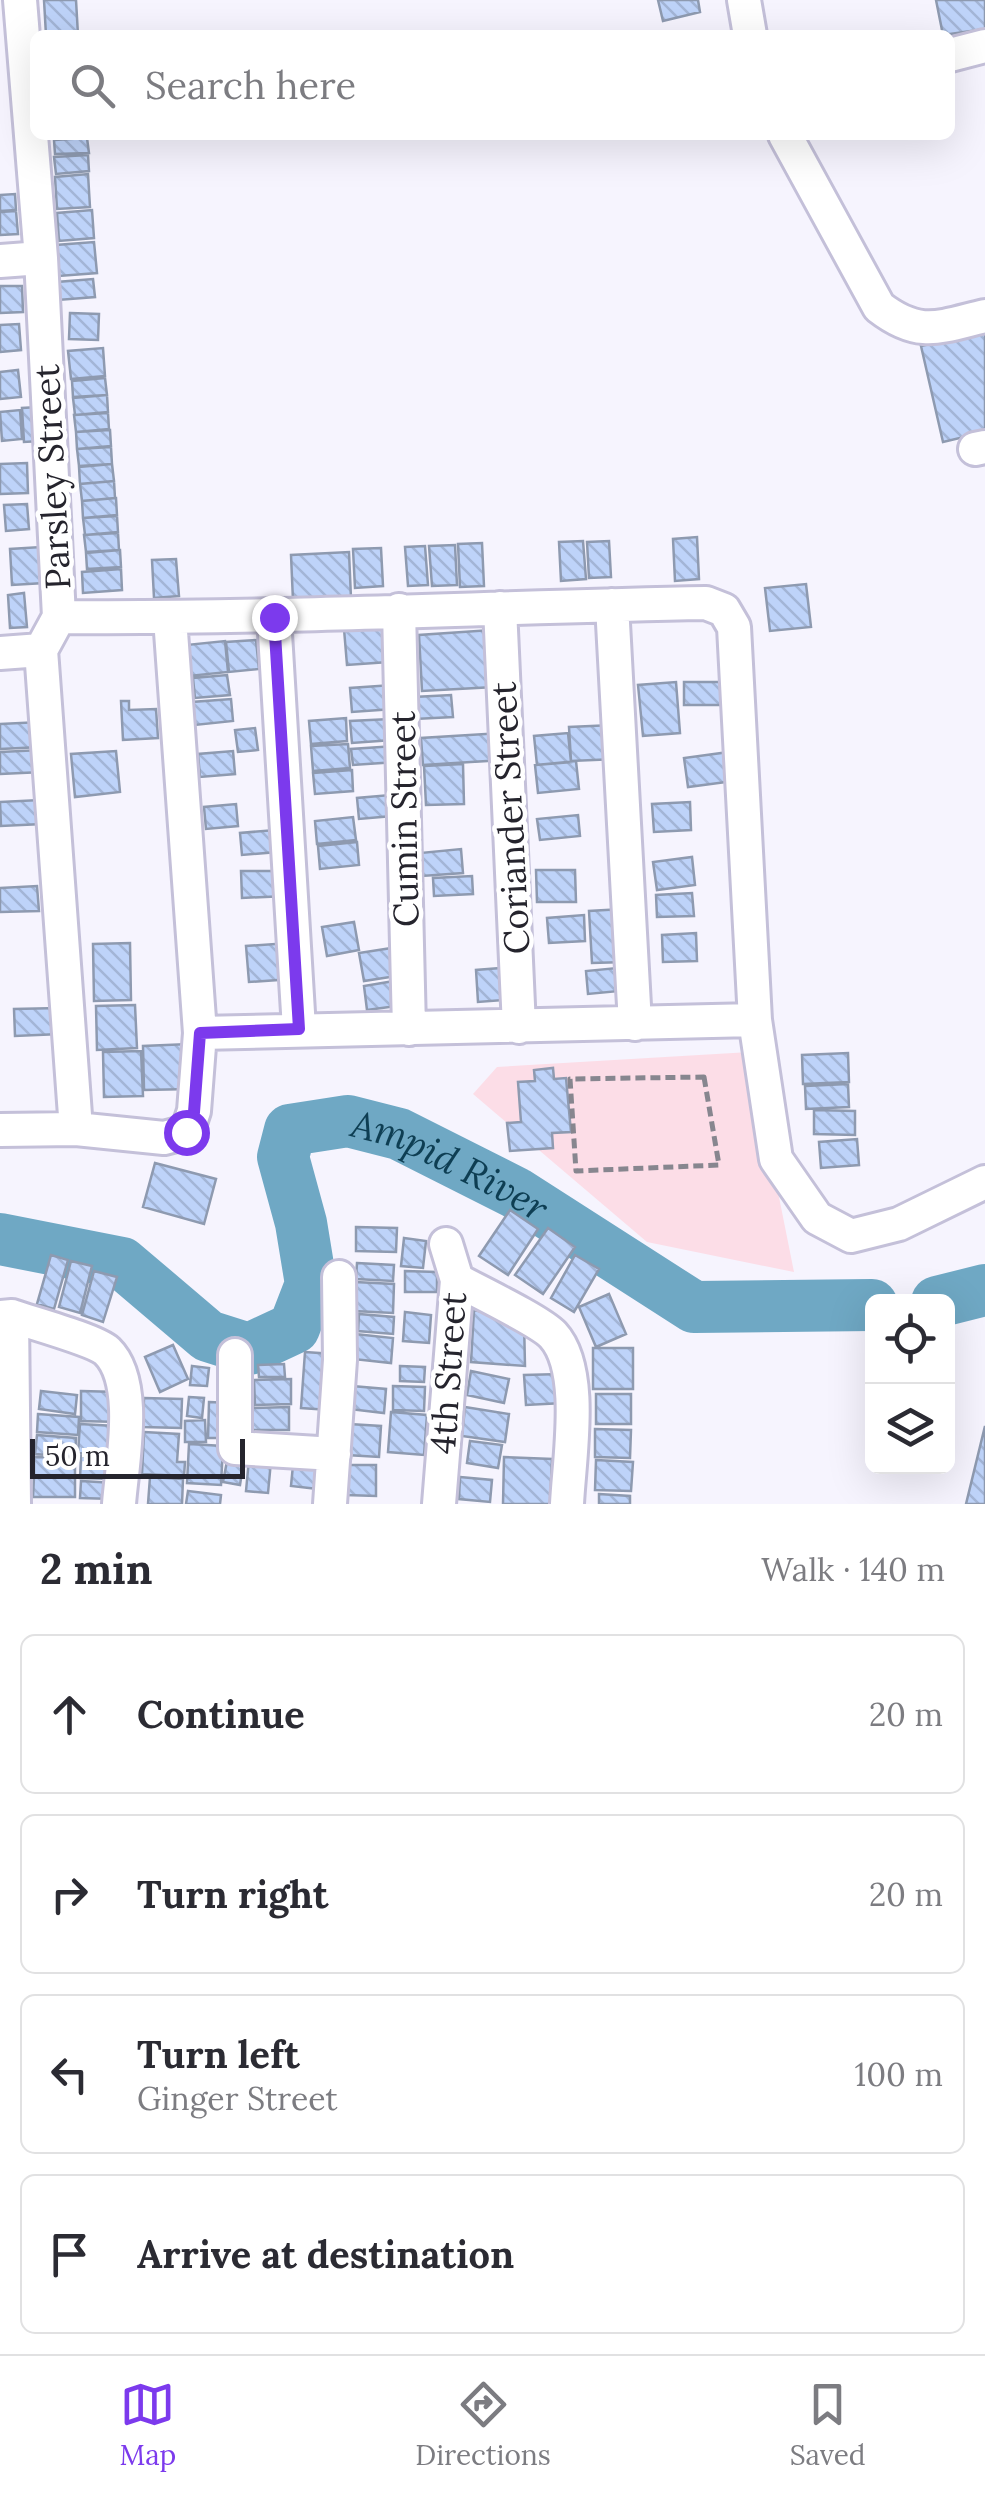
<!DOCTYPE html>
<meta charset="utf-8">
<style>
body{margin:0;font-family:Lora,serif;background:#f2f2f3;color:#2b2b33}
.controls{position:absolute;right:30px;bottom:30px;display:grid;overflow:hidden;border-radius:15px;box-shadow:0 10px 40px #0002}
.controls button{width:90px;height:90px;display:grid;place-items:center;padding:0;border:0;border-bottom:2px solid #e1e1e2;background:#fff;color:#2b2b33;font:50px sans-serif}
.scale{position:absolute;left:30px;bottom:25px;width:215px;box-sizing:border-box;padding-left:10px;border:5px solid #25242d;border-top:0;font-size:28px;line-height:35px;white-space:nowrap;color:#25242d;-webkit-text-stroke:8px #fff;paint-order:stroke}
.stop{position:absolute;width:30px;height:30px;margin:-22px;border:8px solid #7c3aed;border-radius:50%;background:#fff}
.stop.end{background:#7c3aed;border-color:#fff;box-shadow:0 2px 10px #0008}
.list{margin:0;padding:0;list-style:none}
h2{display:flex;justify-content:space-between;align-items:center;height:130px;margin:0;padding:0 40px;font-size:42px}
h2 small{font-size:32px;font-weight:400;color:#7c7c81}
.list li{display:grid;grid-template-columns:65px 1fr auto;gap:30px;align-items:center;box-sizing:border-box;height:160px;margin:0 20px 20px;padding:0 20px;border:2px solid #e1e1e2;border-radius:15px}
.list b{display:block;font-size:38px;white-space:nowrap}
.list p{margin:0;font-size:32px;white-space:nowrap;color:#7c7c81}
.list em{font-size:32px;font-style:normal;color:#7c7c81}
.icon{flex:none;width:55px;height:55px;fill:none;stroke:currentColor;stroke-width:2;stroke-linecap:round;stroke-linejoin:round}
.map{position:relative;flex:none;width:985px;height:1504px;overflow:hidden}
.search{position:absolute;background:#fff;box-shadow:0 10px 40px #0002;left:30px;right:30px;top:30px;height:110px;display:flex;align-items:center;gap:25px;box-sizing:border-box;padding:0 35px;border-radius:15px;color:#7c7c81;font-size:38px}
.sheet{height:850px;background:#fff}
nav{display:flex;justify-content:space-around;align-items:center;box-sizing:border-box;height:140px;border-top:2px solid #e1e1e2;background:#fff;font-size:28px;color:#7c7c81}
nav a{display:grid;justify-items:center;gap:5px}
nav .on{color:#7c3aed}
.map>svg:first-child{display:block}
</style>
<div class="map">
<svg width="985" height="1504" viewBox="0 0 985 1504">
<defs>
<pattern id="building-back-hatch" width="6" height="6" patternUnits="userSpaceOnUse" patternTransform="scale(2.5)"><rect width="6" height="6" fill="#bed3f9"/><path d="M-1 5l2 2M0 0l6 6M5-1l2 2" fill="none" stroke="#a3b5d6"/></pattern>
</defs>
<rect width="100%" height="100%" fill="#f6f4fe"/>
<path fill="#fcdde7" d="M750 1052 794 1272 647 1242 473 1094 497 1067Z"/>
<g fill="none" stroke-linecap="round" stroke-linejoin="round">
<g stroke="#6fa8c4" stroke-width="52">
<path id="s1" d="M0 1239 122 1263 208 1336 249 1349 294 1328 311 1284 301 1223 283 1157 290 1130 348 1121 399 1134 516 1193 694 1307 872 1305"/>
<path d="M937 1302 985 1290"/>
</g>
</g>
<path fill="url(#building-back-hatch)" stroke="#8e9ab0" stroke-width="2.5" d="M44 0H76L78 35H46Z
M658 0H698L700 12 663 21Z
M936 0H985V29L943 35Z
M87 138 89 153 55 154 54 140Z
M88 155 89 171 56 174 54 157Z
M88 174 90 207 57 209 55 177Z
M15 194 16 210 0 211V195Z
M92 210 94 238 59 241 57 213Z
M16 211 18 234 0 235V212Z
M94 242 97 273 59 276 56 245Z
M93 279 95 297 58 300 57 282Z
M0 286H22L23 312 0 313Z
M70 313 99 314 98 340 69 339Z
M19 324 21 350 0 352V325Z
M985 332V432L943 442 921 346Z
M103 348 105 376 71 379 68 351Z
M18 370 21 397 0 399V372Z
M105 378 107 395 73 397 72 381Z
M107 395 108 412 75 415 73 398Z
M38 407 40 441 24 442 22 408Z
M20 410 22 439 2 441 0 412Z
M108 413 109 429 76 432 74 415Z
M110 430 111 446 77 449 76 432Z
M111 447 112 464 79 466 77 449Z
M27 463 28 493 0 494V464Z
M112 464 114 481 80 484 79 467Z
M114 481 115 498 82 501 80 484Z
M116 498 117 515 83 518 82 501Z
M27 504 29 529 6 531 4 505Z
M117 516 118 532 85 535 83 518Z
M118 533 119 550 86 552 84 535Z
M697 537 699 579 675 581 673 539Z
M583 541 586 579 561 581 559 542Z
M609 541 611 577 589 578 587 542Z
M482 543 484 586 460 587 458 544Z
M455 545 457 585 432 586 429 546Z
M425 546 428 585 408 586 405 547Z
M41 547 44 583 12 585 10 549Z
M381 548 383 586 355 588 353 549Z
M120 550 121 567 87 569 86 553Z
M349 552 351 598 293 601 291 555Z
M176 559 179 596 154 598 152 560Z
M121 569 122 590 83 593 82 572Z
M806 584 811 627 770 631 765 588Z
M24 593 27 627 10 628 8 595Z
M386 625 388 662 347 665 344 629Z
M491 630 494 687 422 691 419 635Z
M256 640 259 669 229 672 226 642Z
M225 641 228 672 189 676 186 645Z
M227 675 230 695 195 698 193 678Z
M676 682 680 733 643 736 638 685Z
M684 682H724V705H684Z
M392 685 393 709 352 712 350 688Z
M451 695 453 717 415 719 414 697Z
M231 699 233 721 195 725 192 702Z
M121 701H129V710L156 709 158 738 123 740Z
M346 718 347 741 311 744 309 721Z
M390 719 392 740 352 743 350 721Z
M40 722 41 747 0 749V724Z
M613 725 616 759 571 761 569 727Z
M255 728 258 750 238 752 235 730Z
M501 733 503 760 423 765 421 738Z
M568 733 571 762 537 765 534 736Z
M348 744 350 768 313 771 311 746Z
M395 746 396 762 353 765 351 749Z
M41 750 42 772 0 774V752Z
M116 751 120 792 75 797 71 754Z
M233 751 235 774 200 777 198 754Z
M729 752 734 781 688 787 684 758Z
M576 761 579 789 538 793 535 765Z
M463 764 464 804 426 805 424 766Z
M352 770 353 791 315 794 313 773Z
M390 795 392 816 359 819 357 798Z
M40 800 42 824 1 826 0 802Z
M690 802 691 830 654 832 652 804Z
M236 804 238 826 206 829 204 807Z
M578 815 580 836 540 840 537 819Z
M353 817 356 840 317 844 315 821Z
M275 830 277 852 242 855 240 833Z
M357 842 359 865 320 869 318 846Z
M461 849 463 873 422 876 420 853Z
M692 857 695 885 657 890 653 862Z
M536 870H575L576 902H537Z
M241 871H285L286 896 242 898Z
M472 876 473 894 434 896 433 878Z
M37 886 39 911 0 912V888Z
M692 893 694 916 657 917 656 895Z
M622 909 626 962 592 963 589 911Z
M584 915 585 941 549 943 547 918Z
M354 922 359 950 327 956 322 927Z
M696 933 697 961 663 962 662 935Z
M130 943 131 1000 94 1001 93 944Z
M289 943 292 979 249 982 246 946Z
M398 947 403 975 364 981 359 953Z
M513 967 516 999 478 1002 476 970Z
M627 967 630 990 588 994 586 971Z
M400 980 404 1005 367 1010 364 986Z
M135 1005 137 1048 97 1050 96 1006Z
M59 1008 60 1034 15 1036 14 1009Z
M189 1044 190 1089 144 1090 143 1046Z
M141 1051 143 1096 104 1097 103 1052Z
M848 1053 849 1082 803 1084 802 1055Z
M553 1068 554 1079 566 1078 571 1132 552 1133 553 1148 510 1151 507 1123 521 1122 518 1082 535 1081 534 1070Z
M848 1084 849 1107 806 1109 805 1086Z
M814 1110 855 1111V1135L814 1134Z
M857 1139 859 1165 821 1168 819 1142Z
M155 1163 216 1179 204 1224 143 1207Z
M510 1210 538 1229 508 1275 479 1256Z
M356 1227 397 1228 396 1252 356 1251Z
M548 1228 575 1247 543 1294 515 1275Z
M404 1238 426 1241 423 1268 401 1266Z
M51 1255 68 1260 54 1309 37 1304Z
M575 1255 599 1269 574 1312 551 1298Z
M71 1261 92 1266 80 1313 59 1307Z
M357 1263 394 1265 393 1281 356 1279Z
M94 1271 117 1277 103 1322 82 1315Z
M405 1271 437 1272V1292H405Z
M355 1282 394 1284 393 1313 354 1311Z
M609 1294 626 1334 596 1347 579 1307Z
M474 1310 524 1321 525 1366 471 1362Z
M405 1312 431 1315 429 1343 403 1341Z
M359 1314 394 1317 393 1334 358 1331Z
M355 1334 393 1338 391 1363 353 1359Z
M173 1345 188 1379 160 1392 145 1357Z
M593 1348H633V1389H593Z
M305 1352 333 1354 329 1410 301 1408Z
M284 1364 285 1377H259L258 1365Z
M192 1366 209 1368 207 1386 190 1385Z
M400 1366 425 1367 424 1382 400 1381Z
M471 1371 509 1379 504 1403 467 1395Z
M561 1374 563 1403 526 1405 524 1375Z
M291 1379V1404L255 1405 254 1380Z
M352 1386 386 1389 384 1413 349 1409Z
M393 1386 425 1387 424 1411 393 1410Z
M41 1391 77 1395 75 1414 39 1409Z
M81 1391 119 1392V1422L81 1421Z
M596 1394H631V1424H596Z
M189 1397 204 1398 202 1418 187 1416Z
M144 1398 182 1399 181 1428 143 1427Z
M209 1402 230 1403 228 1438H208Z
M289 1407V1430H252L251 1408Z
M465 1407 509 1414 505 1442 462 1436Z
M391 1412 427 1415 424 1455 388 1452Z
M38 1414 79 1417 78 1435 37 1432Z
M205 1420 206 1442H185V1421Z
M80 1424 115 1426 113 1456 78 1453Z
M349 1424 381 1426 379 1457 347 1455Z
M985 1426V1504H966Z
M595 1429 631 1430 630 1458 595 1457Z
M144 1432 179 1434 177 1462H185L184 1476 142 1474Z
M37 1435 76 1438 75 1457 35 1454Z
M470 1441 502 1445 498 1468 467 1463Z
M189 1444 223 1446 221 1485 187 1483Z
M294 1455 330 1459 327 1490 291 1486Z
M81 1456 114 1457V1479L80 1478Z
M228 1456 244 1459 240 1485 223 1482Z
M34 1457 75 1458V1476L34 1475Z
M504 1457 552 1459 550 1504H503Z
M249 1459 271 1461 268 1493 246 1491Z
M596 1460 633 1462 631 1491 595 1490Z
M346 1465H376V1496L346 1495Z
M34 1477 75 1478V1497H33Z
M150 1477 183 1479 182 1504H148Z
M460 1477 492 1480 490 1502 459 1499Z
M81 1481 115 1483 114 1499 80 1498Z
M188 1491 221 1495 220 1504H186Z
M599 1494 630 1496V1504H599Z"/>
<g fill="none" stroke-linecap="round" stroke-linejoin="round">
<g stroke="#c4c0d9" stroke-width="38">
<path id="minor" d="M20 0 41 258 59 617 41 650 76 1129
M744 0 750 35
M950 55 985 46
M785 135 879 307C919 338 939 327 985 316
M0 261 41 258
M975 449 985 447
M612 605 635 1024
M500 608 519 1027
M399 610 409 1029
M59 617C275 619 491 607 706 603L724 610 734 627 755 1020 776 1159 817 1218 851 1236 899 1224 985 1182
M274 617 299 1029
M0 653 41 650
M200 1033 755 1020
M0 1130 76 1129 164 1138 187 1132 194 1111 200 1033 170 618
M457 1280C477 1291 540 1321 553 1335 585 1370 569 1459 567 1504
M12 1316 14 1504
M0 1317 12 1316C32 1323 95 1340 107 1351 139 1382 122 1463 119 1504
M235 1355V1448L334 1454
M330 1504 340 1360 339 1277
M439 1504 457 1280 446 1244"/>
</g>
<path stroke="#87868f" stroke-width="5" stroke-dasharray="10 5" stroke-linecap="butt" d="M704 1077 719 1165 576 1171 570 1079Z"/>
<use href="#minor" stroke="#fff" stroke-width="32"/>
</g>
<g fill="none" stroke-linecap="round" stroke-linejoin="round">
<path stroke="#7c3aed" stroke-width="12" d="M186 1132 194 1112 200 1033 299 1029 274 617"/>
</g>
<g text-anchor="middle" dominant-baseline="central" stroke-width="9" stroke-linejoin="round" paint-order="stroke">
<g font-size="35" fill="#25242d" stroke="#fff">
<text transform="translate(52 477) rotate(-93)">Parsley Street</text>
<text transform="translate(510 818) rotate(-93)">Coriander Street</text>
<text transform="translate(404 819) rotate(-91)">Cumin Street</text>
<text transform="translate(448 1373) rotate(-86)">4th Street</text>
</g>
<g font-size="38" font-style="italic" fill="#0e3e53" stroke="#fff">
<text stroke="none"><textPath href="#s1" startOffset="705">Ampid River</textPath></text>
</g>
</g>
</svg>
<div class="controls">
<button><svg class="icon" aria-label="locate" viewBox="0 0 24 24"><circle cx="12" cy="12" r="6"/><path d="M12 2v4M12 18v4M2 12h4M18 12h4"/></svg></button>
<button><svg class="icon" aria-label="layers" viewBox="0 0 24 24"><path d="M12 4l9 5-9 5-9-5zM3 14l9 5 9-5"/></svg></button>
</div>
<div class="scale">50 m</div>
<div class="stop" style="left:186px;top:1132px"></div>
<div class="stop end" style="left:274px;top:617px"></div>
<div class="search"><svg class="icon" aria-label="search" viewBox="0 0 24 24"><circle cx="10" cy="10" r="6"/><path d="M15 15l6 6"/></svg>Search here</div>
</div>
<section class="sheet">
<h2>2 min<small>Walk · 140 m</small></h2>
<ul class="list">
<li><svg class="icon" aria-label="ahead" viewBox="0 0 24 24"><path d="M12 20V5M6 11l6-6 6 6"/></svg><div><b>Continue</b></div><em>20 m</em></li>
<li><svg class="icon" aria-label="right" viewBox="0 0 24 24"><path d="M7 20v-9h11M14 6l5 5-5 5"/></svg><div><b>Turn right</b></div><em>20 m</em></li>
<li><svg class="icon" aria-label="left" viewBox="0 0 24 24"><path d="M17 20v-9H6M10 6l-5 5 5 5"/></svg><div><b>Turn left</b><p>Ginger Street</p></div><em>100 m</em></li>
<li><svg class="icon" aria-label="arrive" viewBox="0 0 24 24"><path d="M6 21V4h12l-3 4 3 4H6"/></svg><div><b>Arrive at destination</b></div></li>
</ul>
</section>
<nav>
<a class="on"><svg class="icon" aria-label="map" viewBox="0 0 24 24"><path d="M3 6l6-2 6 2 6-2v14l-6 2-6-2-6 2zM9 4v14M15 6v14"/></svg>Map</a>
<a><svg class="icon" aria-label="directions" viewBox="0 0 24 24"><path d="M12 3l9 9-9 9-9-9zM9 14v-3h6M13 9l2 2-2 2"/></svg>Directions</a>
<a><svg class="icon" aria-label="saved" viewBox="0 0 24 24"><path d="M7 4h10v16l-5-4-5 4z"/></svg>Saved</a>
</nav>
